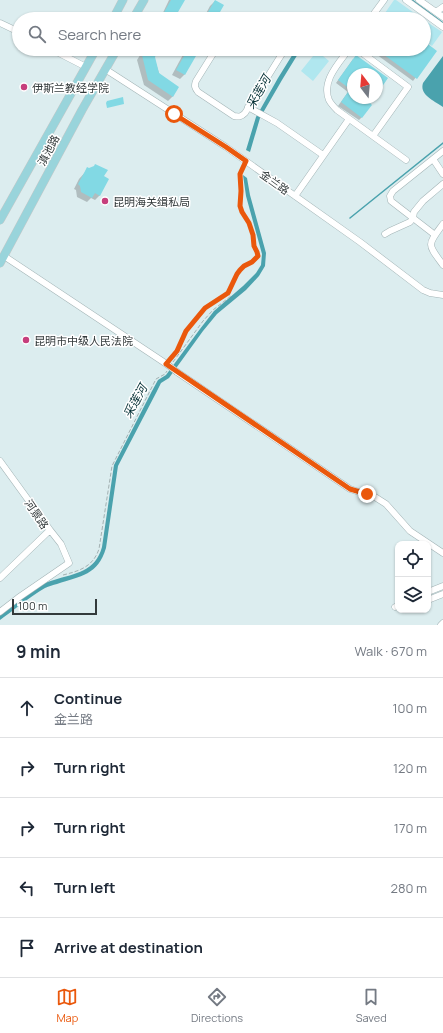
<!DOCTYPE html>
<meta charset="utf-8">
<style>
body{margin:0;font-family:Manrope,"Noto Sans SC",sans-serif;background:#f2f2f3;color:#1f2937}
.controls{position:absolute;right:12px;bottom:12px;display:grid;overflow:hidden;border-radius:8px;box-shadow:0 1px 3px #0004}
.controls button{width:36px;height:36px;display:grid;place-items:center;padding:0;border:0;border-bottom:1px solid #e0e1e3;background:#fff;color:#1f2937;font:20px sans-serif}
.compass{position:absolute;left:347px;top:68px;width:36px;height:36px;border-radius:50%;background:#fff;box-shadow:0 1px 3px #0004;rotate:344deg}
.scale{position:absolute;left:12px;bottom:10px;width:85px;box-sizing:border-box;padding-left:4px;border:2px solid #333a3b;border-top:0;font-size:11px;line-height:14px;white-space:nowrap;color:#333a3b;-webkit-text-stroke:3px #fff;paint-order:stroke}
.stop{position:absolute;width:12px;height:12px;margin:-9px;border:3px solid #ea580c;border-radius:50%;background:#fff}
.stop.end{background:#ea580c;border-color:#fff;box-shadow:0 1px 4px #0008}
.list{margin:0;padding:0;list-style:none}
h2{display:flex;justify-content:space-between;align-items:center;height:52px;margin:0;padding:0 16px;font-size:17px}
h2 small{font-size:13px;font-weight:400;color:#747a83}
.list li{display:grid;grid-template-columns:26px 1fr auto;gap:12px;align-items:center;box-sizing:border-box;height:60px;padding:0 16px;border-top:1px solid #e0e1e3}
.list b{display:block;font-size:15px;white-space:nowrap}
.list p{margin:0;font-size:13px;white-space:nowrap;color:#747a83}
.list em{font-size:13px;font-style:normal;color:#747a83}
.icon{flex:none;width:22px;height:22px;fill:none;stroke:currentColor;stroke-width:2;stroke-linecap:round;stroke-linejoin:round}
.map{position:relative;flex:none;width:443px;height:625px;overflow:hidden}
.search{position:absolute;background:#fff;box-shadow:0 1px 3px #0004;left:12px;right:12px;top:12px;height:44px;display:flex;align-items:center;gap:10px;box-sizing:border-box;padding:0 14px;border-radius:22px;color:#747a83;font-size:15px}
.sheet{height:352px;background:#fff}
nav{display:flex;justify-content:space-around;align-items:center;box-sizing:border-box;height:56px;border-top:1px solid #e0e1e3;background:#fff;font-size:11px;color:#747a83}
nav a{display:grid;justify-items:center;gap:2px}
nav .on{color:#ea580c}
.map>svg:first-child{display:block}
</style>
<div class="map">
<svg width="443" height="625" viewBox="0 0 443 625">
<rect width="100%" height="100%" fill="#dcedef"/>
<path fill="#b0e7ef" d="M394 0H396L417 15 414 19H394L385 13Z
M424 20 442 32 432 46 424 40Z
M317 51 329 61 313 81 301 71Z"/>
<path fill="#4aa2ad" d="M296 49H301L282 80 260 118 250 152 246 150 256 117 278 78Z
M443 56V107C435 101 419 95 423 83Z
M243 175 247 178 250 195 266 253 265 266 259 276 246 290 217 314 203 331 169 378 161 383 156 393 118 466 106 548C98 575 81 576 57 584 53 585 49 586 45 588 31 596 14 610 0 620V615C14 605 28 593 43 584 46 582 51 581 54 580 76 573 95 572 102 547L114 465 152 391 158 380 166 375 200 329 214 311 243 286 256 273 261 265 262 254 246 196Z"/>
<path fill="#0003" d="M169 0H184L173 19H160Z
M215 1V19H203L210 6Z
M424 43 436 51 413 81 369 49H424Z
M144 49H158L154 57 159 73 173 96 168 101 144 85 137 60Z
M186 49H199L184 75 180 79 172 75Z
M353 59 387 79 377 92V74H353V98H373L362 117 359 120 338 106 348 92 336 83Z
M88 169 103 177 100 195 95 200 91 198 87 202 77 197 76 190 74 189 79 179Z"/>
<g fill="none" stroke-linecap="round" stroke-linejoin="round">
<path stroke="#4aa2ad" stroke-width="1.5" d="M412 0 443 23
M350 218 443 143"/>
</g>
<path fill="#82d9e4" d="M171 0H185L174 19H171L163 14Z
M215 0 224 5 216 19H204Z
M424 41 437 51 417 79 376 49H424Z
M145 49H159L155 57 159 73 179 87 173 97 148 80 142 55Z
M188 49H200L185 75 176 70Z
M356 55 388 78 377 94V74H353V98H374L370 103 372 105 362 118 341 102 350 89 338 80Z
M123 97 124 104 107 108 106 103 107 101Z
M95 164 108 170 104 176 109 179 100 196 95 193 92 198 81 192 80 186 78 184 84 173 87 167 89 168 94 166Z"/>
<g fill="none" stroke-linecap="round" stroke-linejoin="round">
<g stroke="#a3b4b6" stroke-width="7">
<path id="minor" d="M406 0 443 27
M419 0 443 17
M436 12 443 7
M370 19 384 0
M0 23 19 32
M51 49 86 67
M216 49 196 81C194 86 195 88 198 92L234 116C239 117 241 117 245 113L285 49
M349 49C339 63 321 81 329 100 331 104 334 107 337 110L406 160
M357 49 408 87 373 136
M105 69 226 147 360 242 423 290 430 293 443 295
M248 107 277 123 323 155
M433 159 443 174
M295 196 349 119
M443 224C427 246 427 243 443 265
M385 234 390 231 410 222 413 218 414 212 423 201 443 184
M435 235 391 201 390 196 393 191 443 151
M4 256 168 365
M177 372 350 489 375 497 386 504 410 531 443 553
M0 461 50 530 0 578
M428 592 443 586
M428 600 443 594
M395 607 398 606
M0 612 18 598 69 563 61 544 50 530
M441 625 443 623"/>
</g>
<g stroke="#c6c8c8" stroke-width="9">
<path id="major" d="M113 19 123 0
M133 19 144 0
M0 220 96 49
M0 263 82 110 117 49"/>
</g>
<path stroke="#a3b1b2" stroke-width="1" stroke-dasharray="4 2" stroke-linecap="butt" d="M170 359 177 351 186 331 205 308 227 293 237 274 240 270 244 266 252 262 258 256 257 252 254 246 253 235 249 223 242 212 240 206 241 191 240 174 243 167
M173 362 203 321 213 310 231 296 227 293
M63 575C79 571 93 567 99 549L112 466 156 379 165 374 167 371"/>
<use href="#minor" stroke="#fff" stroke-width="6"/>
<use href="#major" stroke="#99d4db" stroke-width="8"/>
<g stroke="#a3b4b6" stroke-width="7" stroke-linecap="butt">
<path id="minor-bridge" d="M168 365 177 372"/>
</g>
<use href="#minor-bridge" stroke="#fff" stroke-width="6"/>
</g>
<g fill="none" stroke-linecap="round" stroke-linejoin="round">
<path stroke="#ea580c" stroke-width="5" d="M174 114 226 147 246 161 240 174 241 191 240 206 242 212 249 223 253 235 254 246 257 252 258 256 252 262 244 266 240 270 237 274 228 293 205 308 186 331 177 351 166 364 350 489 367 494"/>
</g>
<g fill="#c63e7c" stroke="#fff" stroke-width="1.5">
<circle cx="24" cy="87" r="4"/>
<circle cx="105" cy="201" r="4"/>
<circle cx="26" cy="340" r="4"/>
</g>
<g text-anchor="middle" dominant-baseline="central" stroke-width="3" stroke-linejoin="round" paint-order="stroke">
<g font-size="11" fill="#333a3b" stroke="#fff" text-anchor="start">
<text x="32" y="87">伊斯兰教经学院</text>
<text x="113" y="201">昆明海关缉私局</text>
<text x="34" y="340">昆明市中级人民法院</text>
</g>
<g font-size="11" fill="#333a3b" stroke="#fff">
<text transform="translate(48 150) rotate(-62)">滇池路</text>
<text transform="translate(275 182) rotate(36)">金兰路</text>
<text transform="translate(37 514) rotate(56)">河景路</text>
</g>
<g font-size="12" font-style="italic" fill="#043035" stroke="#fff">
<text transform="translate(258 92) rotate(-60)">采莲河</text>
<text transform="translate(135 401) rotate(-61)">采莲河</text>
</g>
</g>
</svg>
<div class="controls">
<button><svg class="icon" aria-label="locate" viewBox="0 0 24 24"><circle cx="12" cy="12" r="6"/><path d="M12 2v4M12 18v4M2 12h4M18 12h4"/></svg></button>
<button><svg class="icon" aria-label="layers" viewBox="0 0 24 24"><path d="M12 4l9 5-9 5-9-5zM3 14l9 5 9-5"/></svg></button>
</div>
<svg class="compass" viewBox="-18 -18 36 36"><path d="M0-13l5 13h-10z" fill="#e53935"/><path d="M0 13l5-13h-10z" fill="#747a83"/></svg>
<div class="scale">100 m</div>
<div class="stop" style="left:174px;top:114px"></div>
<div class="stop end" style="left:367px;top:494px"></div>
<div class="search"><svg class="icon" aria-label="search" viewBox="0 0 24 24"><circle cx="10" cy="10" r="6"/><path d="M15 15l6 6"/></svg>Search here</div>
</div>
<section class="sheet">
<h2>9 min<small>Walk · 670 m</small></h2>
<ul class="list">
<li><svg class="icon" aria-label="ahead" viewBox="0 0 24 24"><path d="M12 20V5M6 11l6-6 6 6"/></svg><div><b>Continue</b><p>金兰路</p></div><em>100 m</em></li>
<li><svg class="icon" aria-label="right" viewBox="0 0 24 24"><path d="M7 20v-9h11M14 6l5 5-5 5"/></svg><div><b>Turn right</b></div><em>120 m</em></li>
<li><svg class="icon" aria-label="right" viewBox="0 0 24 24"><path d="M7 20v-9h11M14 6l5 5-5 5"/></svg><div><b>Turn right</b></div><em>170 m</em></li>
<li><svg class="icon" aria-label="left" viewBox="0 0 24 24"><path d="M17 20v-9H6M10 6l-5 5 5 5"/></svg><div><b>Turn left</b></div><em>280 m</em></li>
<li><svg class="icon" aria-label="arrive" viewBox="0 0 24 24"><path d="M6 21V4h12l-3 4 3 4H6"/></svg><div><b>Arrive at destination</b></div></li>
</ul>
</section>
<nav>
<a class="on"><svg class="icon" aria-label="map" viewBox="0 0 24 24"><path d="M3 6l6-2 6 2 6-2v14l-6 2-6-2-6 2zM9 4v14M15 6v14"/></svg>Map</a>
<a><svg class="icon" aria-label="directions" viewBox="0 0 24 24"><path d="M12 3l9 9-9 9-9-9zM9 14v-3h6M13 9l2 2-2 2"/></svg>Directions</a>
<a><svg class="icon" aria-label="saved" viewBox="0 0 24 24"><path d="M7 4h10v16l-5-4-5 4z"/></svg>Saved</a>
</nav>
